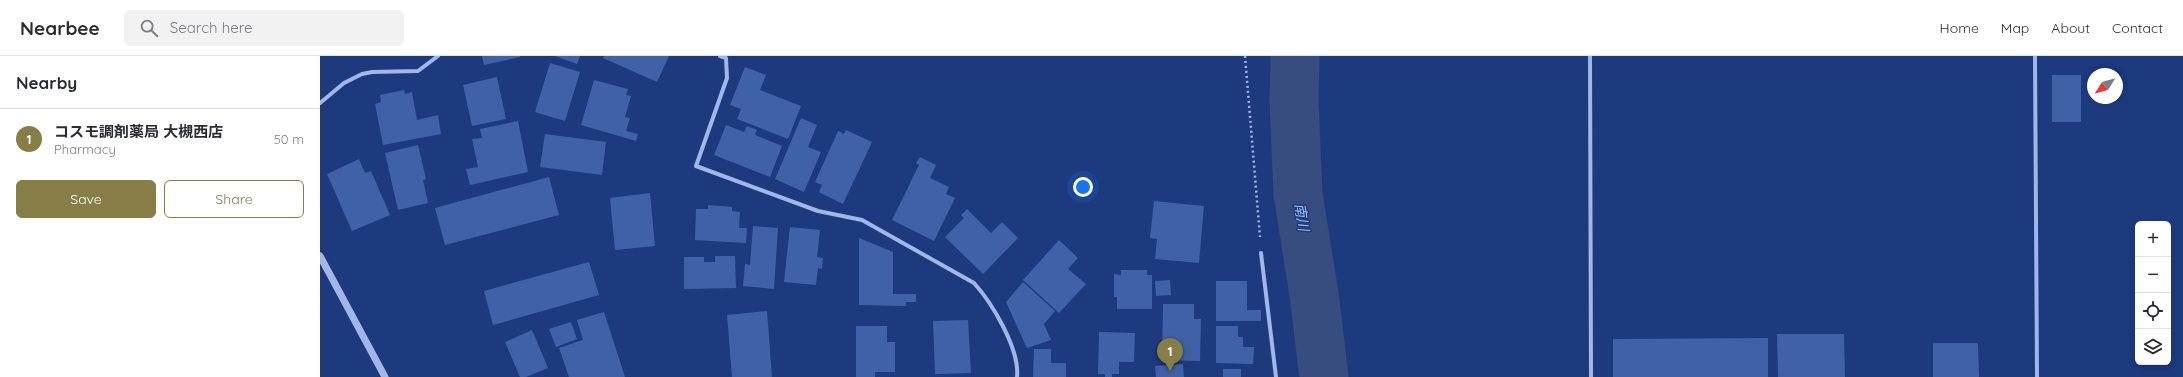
<!DOCTYPE html>
<meta charset="utf-8">
<style>
body{margin:0;font-family:Quicksand,"Noto Sans JP",sans-serif;background:#f2f2f3;color:#2b2b33}
.controls{position:absolute;right:12px;bottom:12px;display:grid;overflow:hidden;border-radius:6px;box-shadow:0 2px 6px #0003}
.controls button{width:36px;height:36px;display:grid;place-items:center;padding:0;border:0;border-bottom:1px solid #e1e1e2;background:#fff;color:#2b2b33;font:20px sans-serif}
.compass{position:absolute;left:1767px;top:12px;width:36px;height:36px;border-radius:50%;background:#fff;box-shadow:0 2px 6px #0003;rotate:233deg}
.you{position:absolute;left:763px;top:131px;width:14px;height:14px;margin:-10px;border:3px solid #fff;border-radius:50%;background:#1a73e8;box-shadow:0 0 0 6px #1a73e833}
.badge{display:grid;place-items:center;width:26px;height:26px;border-radius:50%;background:#877d46;color:#fff;font-size:13px;font-weight:700}
.pin{position:absolute;translate:-50% -33px;filter:drop-shadow(0 1px 2px #0008)}
.pin::after{content:'';position:absolute;top:21px;width:14px;height:12px;background:inherit;clip-path:polygon(0 0,100% 0,50% 100%)}
.list{margin:0;padding:0;list-style:none}
h2{display:flex;justify-content:space-between;align-items:center;height:52px;margin:0;padding:0 16px;font-size:17px}
h2 small{font-size:13px;font-weight:400;color:#7c7c81}
.list li{display:grid;grid-template-columns:26px 1fr auto;gap:12px;align-items:center;box-sizing:border-box;height:60px;padding:0 16px;border-top:1px solid #e1e1e2}
.list b{display:block;font-size:15px;white-space:nowrap}
.list p{margin:0;font-size:13px;white-space:nowrap;color:#7c7c81}
.list em{font-size:13px;font-style:normal;color:#7c7c81}
.actions{display:flex;gap:8px;padding:12px 16px}
.actions a{flex:1;padding:9px 0;border:1px solid #877d46;border-radius:6px;text-align:center;font-size:14px;color:#877d46}
.actions .main{background:#877d46;color:#fff}
.icon{flex:none;width:22px;height:22px;fill:none;stroke:currentColor;stroke-width:2;stroke-linecap:round;stroke-linejoin:round}
.map{position:relative;flex:none;width:1863px;height:321px;overflow:hidden}
header{display:flex;align-items:center;gap:24px;box-sizing:border-box;height:56px;padding:0 20px;background:#fff;border-bottom:1px solid #e1e1e2}
header strong{font-size:19px}
nav{display:flex;gap:22px;margin-inline-start:auto;font-size:14px}
.search{width:280px;height:36px;background:#f2f2f3;display:flex;align-items:center;gap:10px;box-sizing:border-box;padding:0 14px;border-radius:6px;color:#7c7c81;font-size:15px}
main{display:flex}
aside{flex:1;background:#fff}
.map>svg:first-child{display:block}
</style>
<header>
<strong>Nearbee</strong>
<div class="search"><svg class="icon" aria-label="search" viewBox="0 0 24 24"><circle cx="10" cy="10" r="6"/><path d="M15 15l6 6"/></svg>Search here</div>
<nav><a>Home</a><a>Map</a><a>About</a><a>Contact</a></nav>
</header>
<main>
<aside>
<h2>Nearby<small></small></h2>
<ul class="list">
<li><span class="badge">1</span><div><b>コスモ調剤薬局 大槻西店</b><p>Pharmacy</p></div><em>50 m</em></li>
</ul>
<div class="actions"><a class="main">Save</a><a>Share</a></div>
</aside>
<div class="map">
<svg width="1863" height="321" viewBox="0 0 1863 321">
<rect width="100%" height="100%" fill="#1d3a7e"/>
<g fill="none" stroke-linecap="round" stroke-linejoin="round">
<path stroke="#374d80" stroke-width="49" d="M975 0 974 44 978 138 994 238 1004 321"/>
</g>
<path fill="#4161a6" d="M162 0H200V1L164 9Z
M235 0H260L257 8Z
M284 0H349L337 26 283 2Z
M230 7 260 16 245 65 215 56Z
M425 11 446 19 440 34 481 50 468 83 417 63 421 53 410 49Z
M1732 19H1761V66H1732Z
M177 21 186 63 152 70 143 29Z
M274 24 308 33 306 39 311 40 305 61 310 62 306 75 318 78 316 85 261 69Z
M84 34 85 38 92 36 97 64 118 59 121 78 63 89 55 48 61 46 60 39Z
M481 62 497 69 488 91 501 96 484 136 455 123Z
M198 65 208 116 150 129 146 113 158 111 152 83 162 82 160 73Z
M406 69 424 76 427 70 437 74 435 79 462 90 450 121 394 99Z
M526 74 552 86 523 148 499 136 502 129 495 126 518 75 524 78Z
M225 78 286 86 282 119 220 111Z
M98 89 106 123 103 124 108 147 78 154 65 97Z
M600 101 616 109 610 122 629 131 626 138 635 142 614 185 572 164 599 109 596 107Z
M39 103 45 117 51 115 70 159 32 175 7 118Z
M229 121 239 159 125 189 115 152Z
M330 137 335 190 295 194 290 142Z
M834 145 884 150 879 207 835 203 837 183 830 182Z
M388 149 412 151V155L420 156 419 172H427L426 187 375 184 376 153H388Z
M647 153 671 177 682 166 698 182 663 218 625 181 644 162 641 159Z
M433 170 458 172 454 233 423 230 425 208 430 209Z
M470 171 500 174 497 201 503 202 502 213 498 212 496 229 464 226Z
M539 182 573 196V238H596V246H586V250L539 249Z
M739 184 758 202 748 213 766 228 739 257 703 224Z
M395 200H415L416 232 364 233V201H384V206H395Z
M269 206 279 239 173 269 164 235Z
M801 214H827V219H832V253H797V241H794V218L801 219Z
M850 224 851 239 836 240 835 225Z
M896 225H927V254H941V265H896Z
M703 226 735 255 724 268 731 284 707 292 686 246Z
M843 248H874V263H881L880 305 842 304Z
M447 255 452 321H412L407 259Z
M284 256 305 321H249L239 292 263 284 257 264Z
M648 264 651 317 615 318 613 265Z
M251 266 257 283 236 291 229 273Z
M536 270H567V286H575V316H555V321H536Z
M896 270H918V281H923V291H934L933 308 896 307Z
M212 274 228 312 206 321H200L185 286Z
M779 276 815 277 814 306H799V318H792V321H785V318H778Z
M1457 278H1524L1525 321H1458Z
M1448 282V321H1293V283Z
M1613 287H1658L1659 321H1613Z
M714 293H731V307H746V321H713Z
M863 308 864 321H836L835 310Z
M903 313H921V321H903Z"/>
<g fill="none" stroke-linecap="round" stroke-linejoin="round">
<path stroke="#a0b7e8" stroke-width="2.5" stroke-dasharray="2 3" stroke-linecap="butt" d="M925 0 940 181"/>
<path stroke="#a0b7e8" stroke-width="4" d="M400 0 406 2 407 22 376 110 498 155 542 164 654 227C672 247 700 293 697 321
M1270 0 1271 321
M1715 0 1717 321
M0 47 24 27 42 18 52 16 98 15 118 0
M941 197 956 321"/>
<path stroke="#a0b7e8" stroke-width="7" d="M0 200 65 321"/>
</g>
<g text-anchor="middle" dominant-baseline="central" stroke-width="3" stroke-linejoin="round" paint-order="stroke">
<g font-size="14" font-style="italic" fill="#abc1f0" stroke="#1d3a7e">
<text transform="translate(982 161) rotate(81)">南川</text>
</g>
</g>
</svg>
<div class="controls">
<button>+</button>
<button>−</button>
<button><svg class="icon" aria-label="locate" viewBox="0 0 24 24"><circle cx="12" cy="12" r="6"/><path d="M12 2v4M12 18v4M2 12h4M18 12h4"/></svg></button>
<button><svg class="icon" aria-label="layers" viewBox="0 0 24 24"><path d="M12 4l9 5-9 5-9-5zM3 14l9 5 9-5"/></svg></button>
</div>
<svg class="compass" viewBox="-18 -18 36 36"><path d="M0-13l5 13h-10z" fill="#e53935"/><path d="M0 13l5-13h-10z" fill="#7c7c81"/></svg>
<div class="you"></div>
<div class="pin badge" style="left:850px;top:315px">1</div>
</div>
</main>
